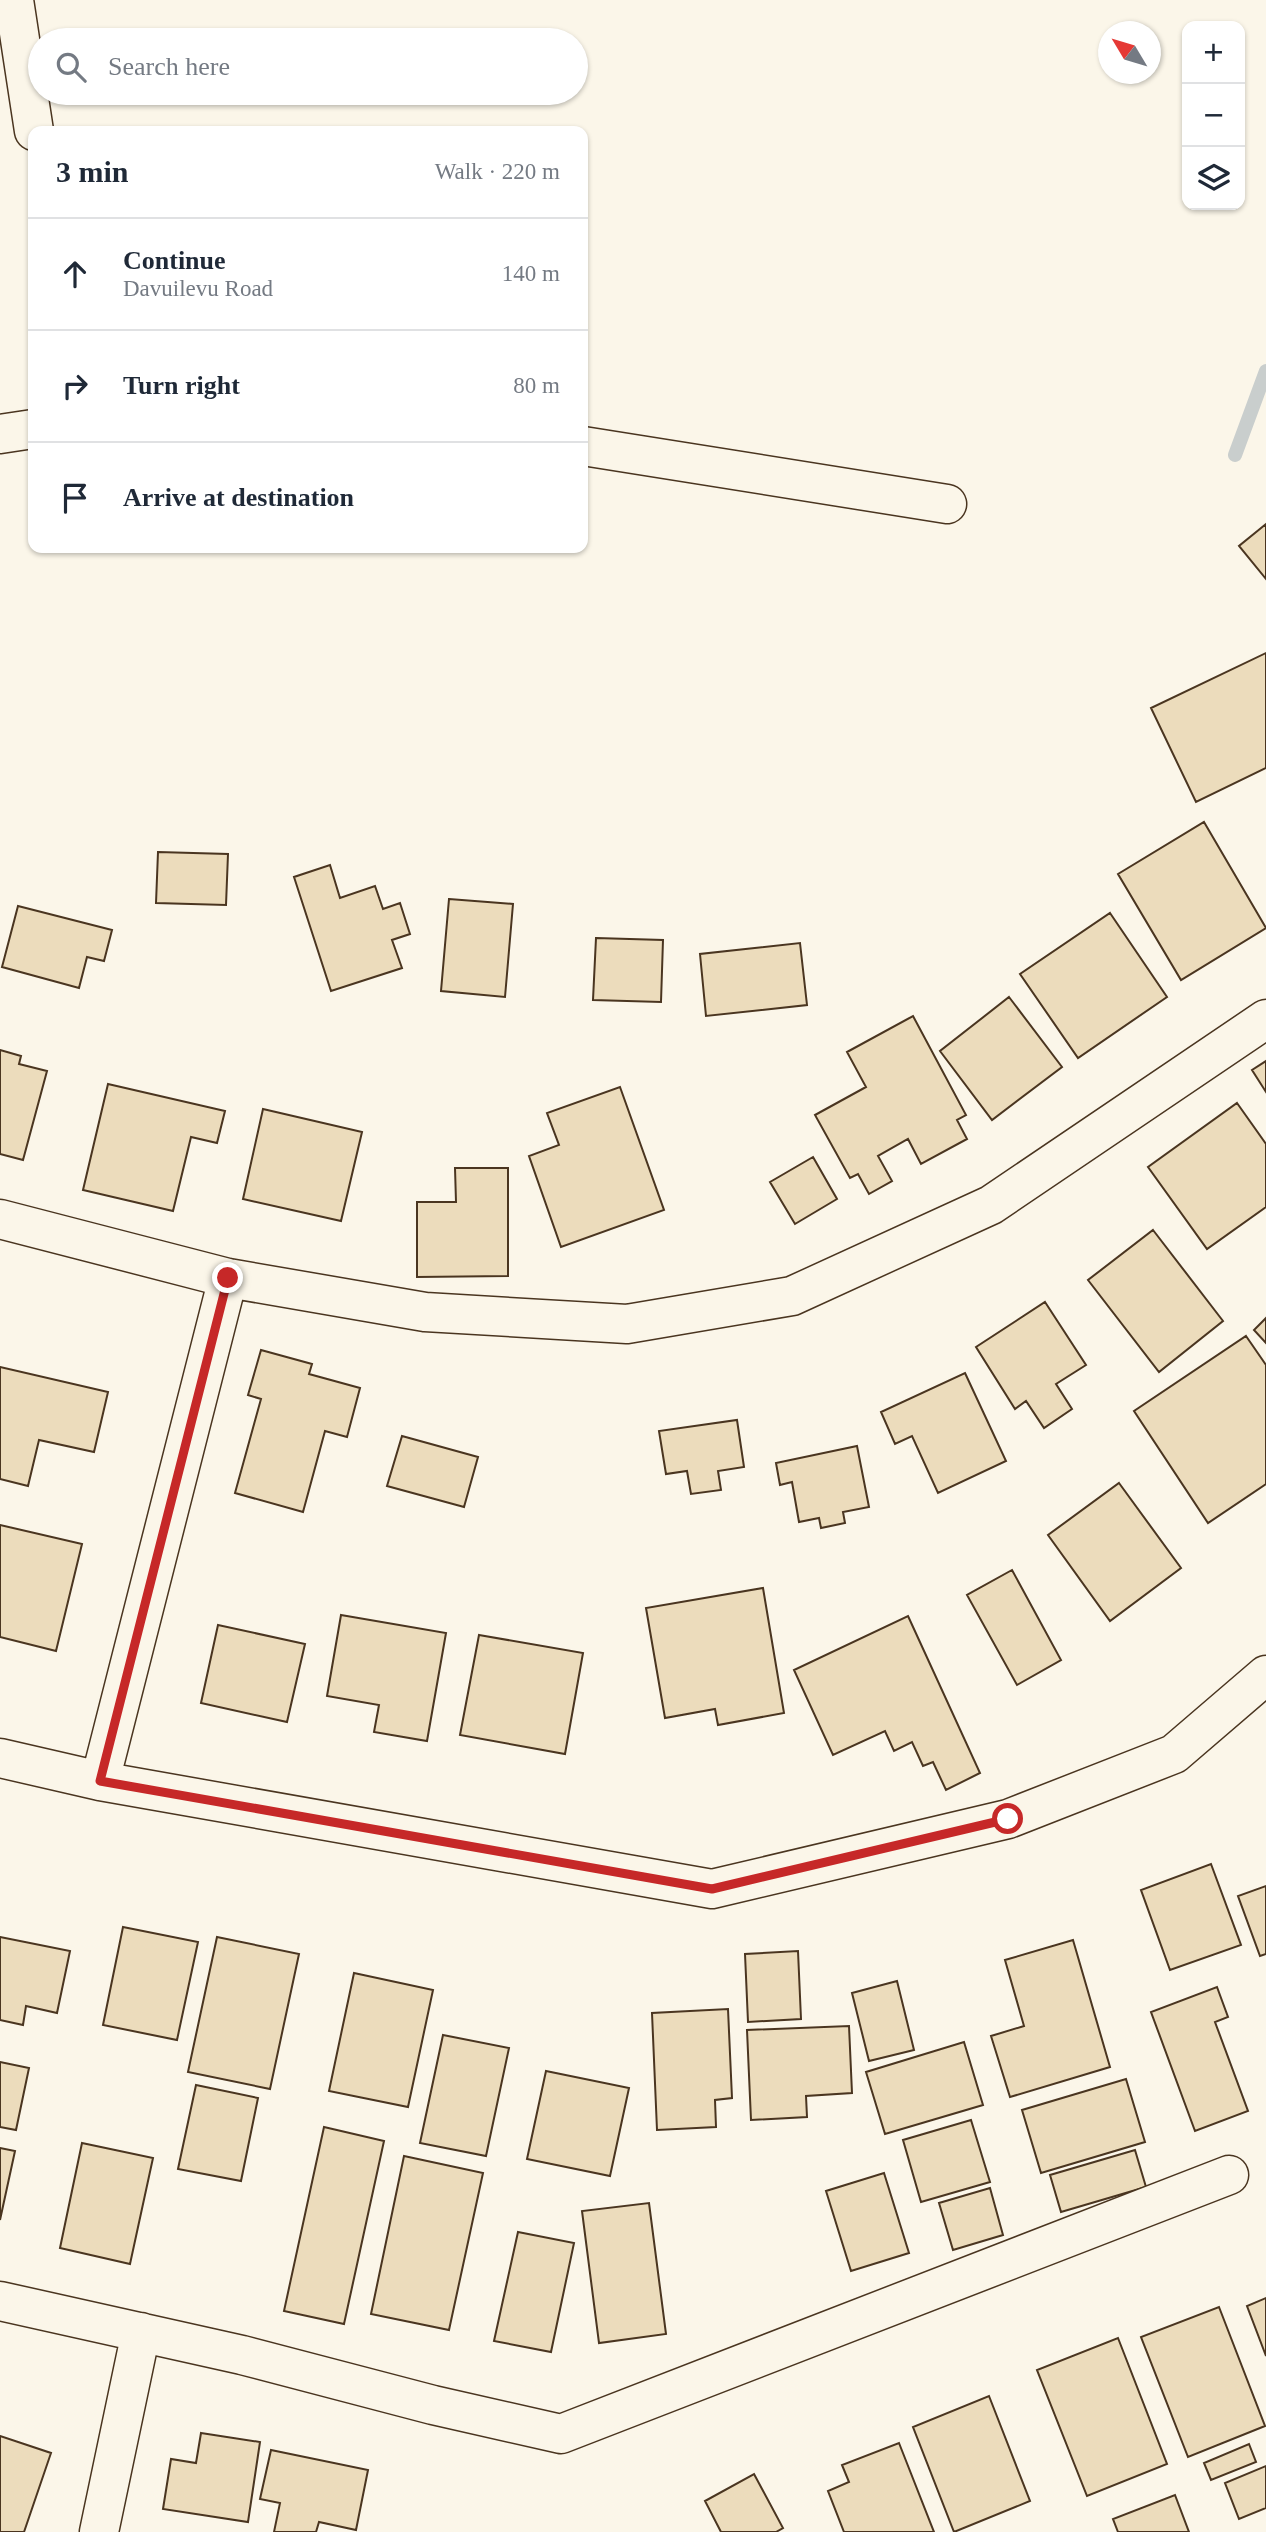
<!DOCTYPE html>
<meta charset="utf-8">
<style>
body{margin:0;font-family:"Times New Roman",serif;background:#f2f2f3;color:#1f2937}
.controls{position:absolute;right:21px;top:21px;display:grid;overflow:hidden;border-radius:14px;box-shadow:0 2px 5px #0004}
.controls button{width:63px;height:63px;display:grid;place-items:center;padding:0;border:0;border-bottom:2px solid #e0e1e3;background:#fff;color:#1f2937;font:35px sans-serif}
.compass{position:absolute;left:1098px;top:21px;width:63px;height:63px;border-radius:50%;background:#fff;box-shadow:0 2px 5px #0004;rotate:308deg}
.stop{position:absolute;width:21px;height:21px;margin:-16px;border:5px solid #c62828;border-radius:50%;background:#fff}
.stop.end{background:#c62828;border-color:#fff;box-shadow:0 2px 7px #0008}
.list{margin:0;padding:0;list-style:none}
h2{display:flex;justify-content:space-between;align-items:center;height:91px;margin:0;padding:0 28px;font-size:30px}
h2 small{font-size:23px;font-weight:400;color:#747a83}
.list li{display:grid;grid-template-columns:46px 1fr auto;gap:21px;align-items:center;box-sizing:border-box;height:112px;padding:0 28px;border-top:2px solid #e0e1e3}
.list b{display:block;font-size:26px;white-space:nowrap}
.list p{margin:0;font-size:23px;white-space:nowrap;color:#747a83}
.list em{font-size:23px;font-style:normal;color:#747a83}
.icon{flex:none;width:38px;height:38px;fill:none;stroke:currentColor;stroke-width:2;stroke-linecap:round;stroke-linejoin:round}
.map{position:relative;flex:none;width:1266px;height:2532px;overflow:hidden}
.search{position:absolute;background:#fff;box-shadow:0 2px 5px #0004;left:28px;top:28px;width:560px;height:77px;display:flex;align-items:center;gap:18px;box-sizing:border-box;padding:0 24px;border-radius:38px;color:#747a83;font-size:26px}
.panel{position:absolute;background:#fff;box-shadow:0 2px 5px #0004;left:28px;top:126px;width:560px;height:427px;border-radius:14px}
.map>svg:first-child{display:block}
</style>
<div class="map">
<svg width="1266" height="2532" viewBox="0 0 1266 2532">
<rect width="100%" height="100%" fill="#fbf6e9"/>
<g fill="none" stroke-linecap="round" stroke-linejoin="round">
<path stroke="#c9cecd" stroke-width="14" d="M1235 455 1266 371"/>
</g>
<path fill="#ecdcbc" stroke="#4a3520" stroke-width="2" d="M1266 524V579L1239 546Z
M1266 653V768L1196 802 1151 708Z
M1204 822 1266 928 1181 980 1118 874Z
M158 852 228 854 226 905 156 903Z
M330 865 340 898 375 886 383 909 400 903 410 934 392 940 402 968 331 991 294 877Z
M449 899 513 904 505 997 441 991Z
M18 906 112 930 104 961 87 957 79 988 2 967Z
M1110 913 1167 997 1078 1058 1020 974Z
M596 938 663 940 661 1002 593 1000Z
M800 943 807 1005 706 1016 700 954Z
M1009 997 1062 1067 992 1120 940 1051Z
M913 1016 966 1115 957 1120 967 1139 921 1164 908 1139 878 1156 892 1181 869 1194 858 1174 850 1178 815 1115 866 1087 847 1052Z
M0 1050 21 1056 19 1064 47 1071 23 1160 0 1154Z
M1266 1061V1092L1252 1070Z
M108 1084 225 1111 217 1143 191 1137 173 1211 83 1190Z
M620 1087 664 1210 561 1247 529 1156 559 1145 547 1113Z
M1237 1103 1266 1144V1207L1207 1249 1148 1167Z
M263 1109 362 1132 341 1221 243 1199Z
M813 1157 837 1199 795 1224 770 1182Z
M455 1168H508V1276L417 1277V1202H456Z
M1153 1230 1223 1321 1159 1372 1088 1280Z
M1045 1302 1086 1365 1056 1384 1072 1409 1044 1428 1026 1401 1015 1409 976 1347Z
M1266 1318V1343L1254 1330Z
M1246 1336 1266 1365V1484L1208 1523 1134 1411Z
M261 1350 312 1364 309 1374 360 1388 347 1437 325 1431 303 1512 235 1493 261 1399 248 1395Z
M0 1367 108 1392 94 1452 39 1440 28 1486 0 1479Z
M965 1373 1006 1461 938 1493 912 1436 895 1444 881 1412Z
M737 1420 744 1467 718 1471 721 1490 691 1494 687 1471 666 1474 659 1431Z
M402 1436 478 1457 464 1507 387 1486Z
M857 1446 869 1507 843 1512 845 1523 821 1528 819 1518 799 1522 792 1482 780 1485 776 1463Z
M1119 1483 1181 1568 1110 1621 1048 1535Z
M0 1525 82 1544 56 1651 0 1637Z
M1012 1570 1061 1660 1017 1685 967 1595Z
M763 1588 784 1713 718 1725 715 1709 665 1718 646 1608Z
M341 1615 446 1633 427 1741 374 1732 379 1705 327 1696Z
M908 1616 980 1773 946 1790 933 1762 923 1766 912 1742 894 1751 885 1731 833 1755 794 1670Z
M218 1625 305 1644 287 1722 201 1703Z
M479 1635 583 1653 565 1754 460 1735Z
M1211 1864 1241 1945 1170 1970 1141 1890Z
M1266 1886V1954L1260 1956 1238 1896Z
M123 1927 198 1942 177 2040 103 2025Z
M0 1937 70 1951 57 2013 26 2006 23 2025 0 2020Z
M217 1937 299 1954 270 2089 188 2072Z
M1073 1940 1110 2067 1010 2097 991 2036 1024 2026 1005 1960Z
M798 1951 801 2019 748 2022 745 1954Z
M354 1973 433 1990 408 2107 329 2091Z
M897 1981 914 2050 869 2061 852 1993Z
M1217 1987 1228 2017 1215 2022 1248 2111 1195 2131 1151 2012Z
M728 2009 732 2098 715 2100 716 2127 657 2130 652 2013Z
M849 2026 852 2093 806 2096 807 2117 751 2120 747 2030Z
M443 2035 509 2048 486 2156 420 2143Z
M964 2042 983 2105 885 2134 866 2072Z
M0 2062 29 2068 16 2130 0 2127Z
M546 2071 629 2088 610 2176 527 2159Z
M1126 2079 1145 2142 1041 2173 1022 2110Z
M196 2085 258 2098 241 2181 178 2169Z
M971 2120 990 2182 921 2202 903 2140Z
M324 2127 384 2141 344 2324 284 2311Z
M82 2143 153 2158 130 2264 60 2248Z
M0 2148 15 2151 0 2220Z
M1135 2150 1146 2187 1061 2212 1050 2175Z
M404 2156 483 2173 449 2330 371 2314Z
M884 2173 909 2253 851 2271 826 2191Z
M990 2188 1003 2235 953 2250 939 2203Z
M649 2203 666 2334 599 2343 582 2211Z
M518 2232 574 2243 551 2352 494 2341Z
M1266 2298V2356L1247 2306Z
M1219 2307 1265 2426 1188 2457 1141 2337Z
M1118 2338 1167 2464 1087 2496 1037 2370Z
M989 2396 1030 2501 954 2532 913 2427Z
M201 2433 260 2442 248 2522 163 2509 171 2459 196 2463Z
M0 2436 51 2453 24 2532H0Z
M899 2443 934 2532H844L828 2491 849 2482 842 2465Z
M1249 2444 1256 2462 1211 2480 1204 2463Z
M271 2450 368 2470 356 2530 319 2522 316 2532H274L280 2503 260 2499Z
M1266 2466V2508L1239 2519 1225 2483Z
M754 2474 783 2528 776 2532H721L705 2501Z
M1175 2495 1189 2532H1118L1113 2519Z"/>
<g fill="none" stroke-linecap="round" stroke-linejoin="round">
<g stroke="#4a3520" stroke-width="41">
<path id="minor" d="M14 0 34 131
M0 434 33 429
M583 446 947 504
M0 1219 228 1278 425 1312 627 1324 792 1296 991 1205 1266 1019
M0 1758 100 1781 712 1889 1008 1819 1174 1754 1266 1675
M100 1781 228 1278
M0 2301 242 2355 433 2405 561 2434 1229 2175
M99 2532 141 2332"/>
</g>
<use href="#minor" stroke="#fbf6e9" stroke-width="38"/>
</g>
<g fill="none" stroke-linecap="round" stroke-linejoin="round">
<path stroke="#c62828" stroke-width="9" d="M228 1278 100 1781 712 1889 1008 1819"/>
</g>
</svg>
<div class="controls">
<button>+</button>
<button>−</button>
<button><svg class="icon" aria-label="layers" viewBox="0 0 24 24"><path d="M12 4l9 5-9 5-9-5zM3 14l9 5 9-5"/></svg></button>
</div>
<svg class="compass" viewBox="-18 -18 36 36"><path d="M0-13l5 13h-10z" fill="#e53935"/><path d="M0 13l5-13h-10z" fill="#747a83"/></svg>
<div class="stop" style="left:1008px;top:1819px"></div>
<div class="stop end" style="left:228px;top:1278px"></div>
<div class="search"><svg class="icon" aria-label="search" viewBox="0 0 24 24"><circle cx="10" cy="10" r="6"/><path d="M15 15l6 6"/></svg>Search here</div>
<section class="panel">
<h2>3 min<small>Walk · 220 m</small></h2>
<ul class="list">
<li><svg class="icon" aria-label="ahead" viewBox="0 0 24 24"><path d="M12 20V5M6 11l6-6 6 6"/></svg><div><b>Continue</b><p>Davuilevu Road</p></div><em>140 m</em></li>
<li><svg class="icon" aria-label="right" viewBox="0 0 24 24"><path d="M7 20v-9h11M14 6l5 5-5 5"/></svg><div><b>Turn right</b></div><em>80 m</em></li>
<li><svg class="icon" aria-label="arrive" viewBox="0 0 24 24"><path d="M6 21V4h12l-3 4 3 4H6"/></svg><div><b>Arrive at destination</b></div></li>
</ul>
</section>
</div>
